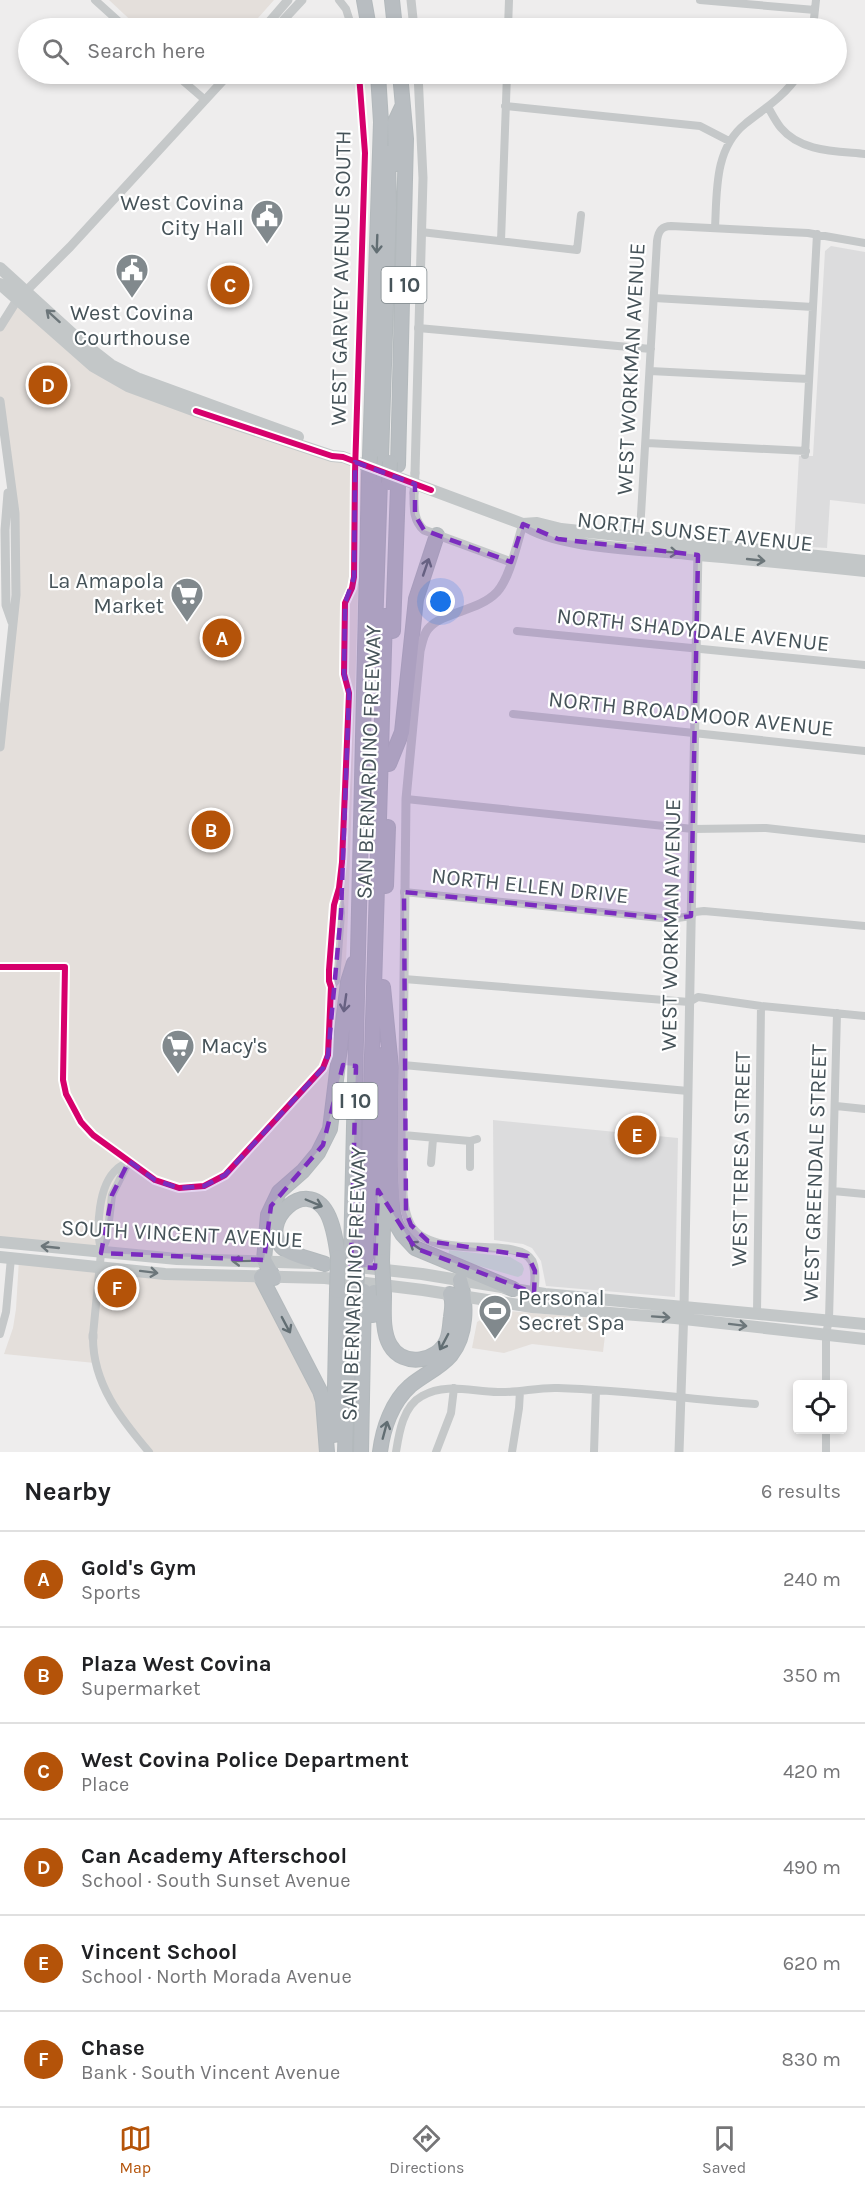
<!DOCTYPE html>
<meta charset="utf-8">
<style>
body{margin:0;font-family:Karla,sans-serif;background:#f6f6f6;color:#202124}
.controls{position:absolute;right:18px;bottom:18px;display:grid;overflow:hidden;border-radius:6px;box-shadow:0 3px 9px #0003}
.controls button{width:54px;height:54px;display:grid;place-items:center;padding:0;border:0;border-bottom:2px solid #e0e0e0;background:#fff;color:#202124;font:30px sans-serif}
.you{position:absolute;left:441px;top:602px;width:21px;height:21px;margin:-15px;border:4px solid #fff;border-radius:50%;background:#1a73e8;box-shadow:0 0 0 9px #1a73e833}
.badge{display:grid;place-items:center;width:39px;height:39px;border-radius:50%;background:#b45309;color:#fff;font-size:20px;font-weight:700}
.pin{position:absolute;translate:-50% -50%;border:3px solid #fff;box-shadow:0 2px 6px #0006}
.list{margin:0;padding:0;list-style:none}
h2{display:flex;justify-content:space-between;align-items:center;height:78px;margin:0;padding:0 24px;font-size:26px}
h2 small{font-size:20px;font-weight:400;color:#757577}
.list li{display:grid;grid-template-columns:39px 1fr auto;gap:18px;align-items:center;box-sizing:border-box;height:96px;padding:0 24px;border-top:2px solid #e0e0e0}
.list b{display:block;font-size:22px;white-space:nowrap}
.list p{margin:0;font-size:20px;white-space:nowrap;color:#757577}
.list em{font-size:20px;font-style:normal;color:#757577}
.icon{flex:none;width:33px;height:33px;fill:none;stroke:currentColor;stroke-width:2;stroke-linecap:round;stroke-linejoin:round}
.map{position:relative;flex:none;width:865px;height:1452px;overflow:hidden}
.search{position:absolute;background:#fff;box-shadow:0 3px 9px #0003;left:18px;right:18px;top:18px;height:66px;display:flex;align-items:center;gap:15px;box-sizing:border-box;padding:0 21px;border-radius:33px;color:#757577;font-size:22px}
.sheet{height:654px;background:#fff}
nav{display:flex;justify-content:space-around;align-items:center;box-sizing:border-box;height:84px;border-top:2px solid #e0e0e0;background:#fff;font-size:16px;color:#757577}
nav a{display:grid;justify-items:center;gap:3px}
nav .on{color:#b45309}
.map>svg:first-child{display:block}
</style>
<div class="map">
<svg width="865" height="1452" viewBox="0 0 865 1452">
<rect width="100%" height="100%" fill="#eeeded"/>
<path fill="#e4dfdb" d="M109 0H274L249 28H139Z
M17 300 93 366 362 464 349 889 346 962 333 1109 330 1128 283 1187 264 1260 0 1242V747L12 622 11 510 0 401V327Z
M19 1259 261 1277 314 1379 325 1452H149L124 1422 95 1363 4 1354 13 1328 16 1309Z
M497 1310 607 1319 603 1352 532 1344 504 1353 472 1348 477 1322Z"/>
<path fill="#dcdcdd" d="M831 246 865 252V504L830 500 827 548 794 546 799 456H813L825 251Z
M493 1120 678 1138 675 1297 546 1286 541 1261 532 1248 523 1244 494 1240Z"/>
<path fill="#d2ecd9" d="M449 1250 510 1257 522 1264 524 1269 522 1275 518 1277 448 1257Z"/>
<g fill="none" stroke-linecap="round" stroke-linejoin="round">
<g stroke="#b3b9bc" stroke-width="16">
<path id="motorway" d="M364 0 369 28
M392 0 395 28
M396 164 395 122 402 107
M370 456 381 122 378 74
M381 459 389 208 388 153
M398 465 406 139 400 74
M375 631 380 480
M393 631 398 486
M389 764 402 732 416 599 437 535
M386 886 388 827
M383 987 391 1067 390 1168 393 1213 396 1224 402 1234 415 1248 513 1289
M378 1189 382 1055
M351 1257 369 476
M366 1258 385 616
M382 1261 384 1194
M325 1264C314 1260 290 1255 282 1247 258 1223 306 1175 327 1213 334 1226 336 1243 338 1257
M261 1277 320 1391 323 1401 327 1452
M274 1278 264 1260 268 1215 279 1192 303 1171 318 1153 330 1129 348 982 354 963
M384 1295C384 1311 382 1331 390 1345 403 1368 438 1362 447 1340 450 1333 450 1324 451 1317 452 1308 454 1302 450 1294
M373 1315 374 1292
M334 1435 337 1291
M345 1452 350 1290
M361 1452 364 1291
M380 1452C383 1428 392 1402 410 1386 423 1375 440 1368 451 1355 467 1335 467 1303 460 1280"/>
</g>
<path stroke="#c5c8c9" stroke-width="8" d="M95 0 126 28
M339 0 346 9 352 28
M700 0 815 10
M508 28 509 0
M813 28 816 0
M175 74 204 99
M505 106 700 126 729 141
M768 107C772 114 776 122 781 128 801 152 836 151 865 154
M715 228C717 192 714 149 745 124 765 108 785 96 799 74
M421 232 577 250 581 215
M501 241 507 74
M654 298 813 307
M418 328 651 349
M650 371 809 379
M647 443 806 451
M355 451 365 153 359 74
M805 455 817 234
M639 549 657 241C658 232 661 226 671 226L808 233 865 243
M517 631 865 665
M513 714 865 751
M406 799 693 829 766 828 865 839
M404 892 671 919 691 916 695 912 704 911 865 926
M0 967H65L63 1080 66 1094 81 1122 93 1135 155 1180 179 1188 204 1186 225 1175 323 1068 328 1055 331 987 329 981V970L334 905 339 888 342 862 349 693 344 674 345 603 352 588 354 577 355 472
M404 979 689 1002 698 997 761 1006 865 1016
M331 987 336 981 341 913 339 893
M403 1065 688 1091
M836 1106 865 1109
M403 1135 470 1141 477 1139
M431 1163 433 1139
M470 1167V1141
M833 1191 865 1194
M101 1251C96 1229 98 1185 117 1169 120 1166 125 1164 129 1161
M757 1313 761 1006
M0 1334 6 1312 11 1258
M93 1335 101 1253 107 1238 112 1195 129 1161
M93 1338C93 1384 121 1419 149 1452
M826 1384V1334L829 1320 837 1013
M396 1452C399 1433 403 1406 422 1396 446 1382 473 1392 498 1392 518 1393 538 1387 558 1388 624 1390 689 1399 755 1404
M436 1452 451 1413 454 1388
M512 1452 519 1408 520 1391
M594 1452 596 1390
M826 1452V1430"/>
<path stroke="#c5c8c9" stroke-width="9" d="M411 0 414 28
M268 28 270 21 288 0
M276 28 302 0
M0 327 17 300 70 247 229 74
M0 401 15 513 16 595 0 747
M415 473 423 178 418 74
M8 493 5 530 6 605 12 622
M414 493C414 507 413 520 424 530L511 562
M523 524C517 543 510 578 497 592 478 612 443 611 428 629 423 635 422 644 420 651L406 799 402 1161C403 1181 401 1206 410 1224 430 1263 517 1234 532 1261 538 1274 533 1294 532 1307
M93 1338V1335
M679 1452 684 1307 698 549"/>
<path stroke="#c3c7c8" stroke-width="12" d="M0 268 79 340 111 365 139 379 298 437
M0 284 93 366 128 386 196 411 332 456 343 457 523 524C556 548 645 549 688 554 747 559 806 565 865 571
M523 524 537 523 561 529 865 561
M0 1242 177 1259 310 1263
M0 1257 165 1274 325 1278 423 1290 532 1307 675 1318 865 1339
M330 1264 422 1274 545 1294 865 1324"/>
<use href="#motorway" stroke="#b8bdc1" stroke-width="14"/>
<g stroke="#b3b9bc" stroke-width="16" stroke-linecap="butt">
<path id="motorway-bridge" d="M369 476 370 456
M389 483 390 462
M382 1261 384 1295
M356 1290 358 1257
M337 1291 338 1257"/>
</g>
<path stroke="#c5c8c9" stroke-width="8" d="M355 472V451"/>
<path stroke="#c5c8c9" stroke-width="9" d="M414 493 415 473"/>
<use href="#motorway-bridge" stroke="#b8bdc1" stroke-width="14"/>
<g stroke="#fff" stroke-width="10">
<path id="cycleway" d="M196 411 332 456 343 457 431 490
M0 967H65L63 1080 66 1094 81 1122 93 1135 155 1180 179 1188 204 1186 225 1175 323 1068 328 1055 331 987 329 981V970L334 905 339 888 342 862 349 693 344 674 345 603 352 588 354 577 355 472 365 153 359 74"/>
</g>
<use href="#cycleway" stroke="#d6006c" stroke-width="6"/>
</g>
<defs><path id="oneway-shaft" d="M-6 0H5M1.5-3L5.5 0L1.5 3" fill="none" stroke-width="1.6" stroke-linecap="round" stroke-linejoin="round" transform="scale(1.5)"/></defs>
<g stroke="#626e73">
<use href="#oneway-shaft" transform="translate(377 244) rotate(92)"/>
<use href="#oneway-shaft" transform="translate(426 567) rotate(-71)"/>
<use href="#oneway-shaft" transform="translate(345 1003) rotate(98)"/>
<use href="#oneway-shaft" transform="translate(314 1203) rotate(23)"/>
<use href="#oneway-shaft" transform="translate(417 1247) rotate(-146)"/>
<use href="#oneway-shaft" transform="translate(286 1325) rotate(62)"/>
<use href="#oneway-shaft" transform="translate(444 1342) rotate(118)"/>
<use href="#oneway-shaft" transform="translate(385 1430) rotate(-75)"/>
</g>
<g stroke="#6c767a">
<use href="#oneway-shaft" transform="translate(53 316) rotate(-138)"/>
<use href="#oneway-shaft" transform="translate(669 552) rotate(5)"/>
<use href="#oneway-shaft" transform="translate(756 560) rotate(6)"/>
<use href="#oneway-shaft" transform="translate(50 1247) rotate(-174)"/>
<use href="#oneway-shaft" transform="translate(241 1261) rotate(179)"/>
<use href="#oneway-shaft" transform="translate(149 1272) rotate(7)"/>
<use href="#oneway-shaft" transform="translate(661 1317) rotate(4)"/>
<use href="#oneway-shaft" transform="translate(738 1325) rotate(7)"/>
</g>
<path fill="#7b2cbf" fill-opacity="0.2" stroke="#7b2cbf" stroke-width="4.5" stroke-dasharray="12 8" stroke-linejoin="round" d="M355 462 415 484V515L424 530 511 562 523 524 558 539 698 555 691 916 671 919 404 892 406 1212 411 1225 428 1241 528 1256 535 1271 534 1293 415 1248 378 1190 375 1268 351 1266 356 1066 343 1065 323 1145 271 1206 264 1260 101 1253 112 1195 129 1161 155 1180 179 1188 204 1186 225 1175 323 1068 328 1055 341 913 349 693 344 674 345 603 354 577Z"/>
<defs>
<g id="civic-pin" transform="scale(1.725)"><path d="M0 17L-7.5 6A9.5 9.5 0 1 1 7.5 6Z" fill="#81898d" stroke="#fff"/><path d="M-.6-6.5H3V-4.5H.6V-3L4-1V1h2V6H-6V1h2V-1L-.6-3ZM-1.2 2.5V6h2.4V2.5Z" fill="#fff"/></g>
<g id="supermarket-pin" transform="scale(1.725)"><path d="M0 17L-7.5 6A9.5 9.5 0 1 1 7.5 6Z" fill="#81898d" stroke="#fff"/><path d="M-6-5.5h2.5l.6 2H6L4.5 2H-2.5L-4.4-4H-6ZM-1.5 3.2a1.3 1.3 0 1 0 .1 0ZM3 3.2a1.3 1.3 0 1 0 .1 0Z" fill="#fff"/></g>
<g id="stadium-pin" transform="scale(1.725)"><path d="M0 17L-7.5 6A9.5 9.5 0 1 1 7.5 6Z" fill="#81898d" stroke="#fff"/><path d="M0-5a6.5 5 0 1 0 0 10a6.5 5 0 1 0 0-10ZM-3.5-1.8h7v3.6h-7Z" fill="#fff"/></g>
</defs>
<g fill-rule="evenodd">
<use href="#civic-pin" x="267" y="216"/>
<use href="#civic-pin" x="132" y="270"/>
<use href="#supermarket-pin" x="187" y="594"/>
<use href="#supermarket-pin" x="178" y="1046"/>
<use href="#stadium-pin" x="495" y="1311"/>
</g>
<g text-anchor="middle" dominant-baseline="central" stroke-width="4.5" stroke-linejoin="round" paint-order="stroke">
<g fill="#fff" stroke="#7e878b" stroke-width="1.5">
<rect x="381.5" y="267" width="45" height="36" rx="4.5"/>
<rect x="332.5" y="1083" width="45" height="36" rx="4.5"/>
</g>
<g font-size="21" font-weight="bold" fill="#465359">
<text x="404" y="285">I 10</text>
<text x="355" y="1101">I 10</text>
</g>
<g font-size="22" fill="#465359" stroke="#fff" text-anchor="end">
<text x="244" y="203">West Covina<tspan x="244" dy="25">City Hall</tspan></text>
<text x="132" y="313" text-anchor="middle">West Covina<tspan x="132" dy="25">Courthouse</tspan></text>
<text x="164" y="581">La Amapola<tspan x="164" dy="25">Market</tspan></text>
<text x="201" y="1046" text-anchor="start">Macy's</text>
<text x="518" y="1298" text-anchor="start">Personal<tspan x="518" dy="25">Secret Spa</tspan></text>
</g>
<g font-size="22" fill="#465359" stroke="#fff">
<text transform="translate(341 278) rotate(-89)">WEST GARVEY AVENUE SOUTH</text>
<text transform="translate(631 369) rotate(-87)">WEST WORKMAN AVENUE</text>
<text transform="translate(695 532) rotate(6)">NORTH SUNSET AVENUE</text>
<text transform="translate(693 630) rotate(6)">NORTH SHADYDALE AVENUE</text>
<text transform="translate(691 714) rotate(6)">NORTH BROADMOOR AVENUE</text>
<text transform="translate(369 762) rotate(-88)">SAN BERNARDINO FREEWAY</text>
<text transform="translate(530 886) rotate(6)">NORTH ELLEN DRIVE</text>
<text transform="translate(671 925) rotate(-89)">WEST WORKMAN AVENUE</text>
<text transform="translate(741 1159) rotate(-89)">WEST TERESA STREET</text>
<text transform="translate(815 1173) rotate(-88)">WEST GREENDALE STREET</text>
<text transform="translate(182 1234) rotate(3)">SOUTH VINCENT AVENUE</text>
<text transform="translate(354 1284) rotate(-88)">SAN BERNARDINO FREEWAY</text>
</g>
</g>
</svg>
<div class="controls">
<button><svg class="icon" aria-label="locate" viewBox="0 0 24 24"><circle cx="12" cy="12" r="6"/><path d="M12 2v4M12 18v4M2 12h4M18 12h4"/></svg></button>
</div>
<div class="you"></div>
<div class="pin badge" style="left:222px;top:638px">A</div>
<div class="pin badge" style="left:211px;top:830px">B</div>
<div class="pin badge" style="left:230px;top:285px">C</div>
<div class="pin badge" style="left:48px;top:385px">D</div>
<div class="pin badge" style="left:637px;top:1135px">E</div>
<div class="pin badge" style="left:117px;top:1288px">F</div>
<div class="search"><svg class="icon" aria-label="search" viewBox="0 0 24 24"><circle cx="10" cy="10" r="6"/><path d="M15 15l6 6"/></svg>Search here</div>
</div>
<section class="sheet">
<h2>Nearby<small>6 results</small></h2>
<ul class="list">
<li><span class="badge">A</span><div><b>Gold's Gym</b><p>Sports</p></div><em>240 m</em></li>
<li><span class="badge">B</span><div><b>Plaza West Covina</b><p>Supermarket</p></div><em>350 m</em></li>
<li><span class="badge">C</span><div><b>West Covina Police Department</b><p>Place</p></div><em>420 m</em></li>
<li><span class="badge">D</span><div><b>Can Academy Afterschool</b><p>School · South Sunset Avenue</p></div><em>490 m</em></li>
<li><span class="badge">E</span><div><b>Vincent School</b><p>School · North Morada Avenue</p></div><em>620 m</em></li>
<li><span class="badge">F</span><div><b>Chase</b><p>Bank · South Vincent Avenue</p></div><em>830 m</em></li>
</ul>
</section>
<nav>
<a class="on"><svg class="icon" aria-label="map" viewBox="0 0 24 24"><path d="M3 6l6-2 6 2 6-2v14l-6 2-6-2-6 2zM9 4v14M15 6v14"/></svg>Map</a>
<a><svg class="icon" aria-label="directions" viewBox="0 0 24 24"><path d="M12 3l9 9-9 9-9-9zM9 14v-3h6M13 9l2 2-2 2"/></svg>Directions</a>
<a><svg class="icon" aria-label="saved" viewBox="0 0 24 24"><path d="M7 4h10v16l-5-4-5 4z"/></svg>Saved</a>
</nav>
